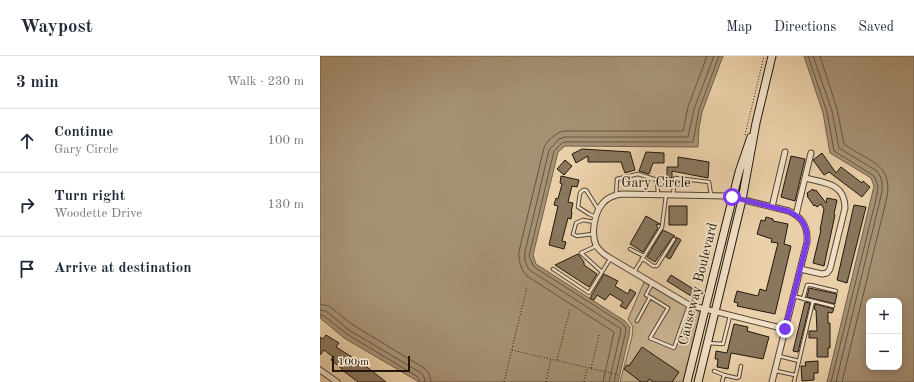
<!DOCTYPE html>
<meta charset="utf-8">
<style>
body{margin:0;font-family:"Old Standard TT",serif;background:#f6f6f7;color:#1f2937}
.controls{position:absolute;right:12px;bottom:12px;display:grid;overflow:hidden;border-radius:8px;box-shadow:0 2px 10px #0003}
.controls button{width:36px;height:36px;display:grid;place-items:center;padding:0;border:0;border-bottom:1px solid #e0e1e3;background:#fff;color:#1f2937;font:20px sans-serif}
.scale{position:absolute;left:12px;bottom:10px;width:78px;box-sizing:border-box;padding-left:4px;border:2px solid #21170d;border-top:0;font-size:11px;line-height:14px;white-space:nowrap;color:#21170d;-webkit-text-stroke:3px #f1e0c7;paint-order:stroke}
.stop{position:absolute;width:12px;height:12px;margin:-9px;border:3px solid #7c3aed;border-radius:50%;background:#fff}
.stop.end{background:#7c3aed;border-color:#fff;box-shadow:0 1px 4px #0008}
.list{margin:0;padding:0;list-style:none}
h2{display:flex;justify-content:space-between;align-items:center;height:52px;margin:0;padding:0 16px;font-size:17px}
h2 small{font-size:13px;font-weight:400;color:#747a83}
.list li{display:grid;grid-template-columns:26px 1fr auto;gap:12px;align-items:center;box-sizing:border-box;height:64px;padding:0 16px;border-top:1px solid #e0e1e3}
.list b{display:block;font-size:15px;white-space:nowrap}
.list p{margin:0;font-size:13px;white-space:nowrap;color:#747a83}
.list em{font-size:13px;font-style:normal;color:#747a83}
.icon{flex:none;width:22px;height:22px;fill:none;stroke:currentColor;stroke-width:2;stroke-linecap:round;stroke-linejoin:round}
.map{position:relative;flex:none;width:594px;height:326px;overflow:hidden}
header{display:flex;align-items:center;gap:24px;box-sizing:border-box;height:56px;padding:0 20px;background:#fff;border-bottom:1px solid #e0e1e3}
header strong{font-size:19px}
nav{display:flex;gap:22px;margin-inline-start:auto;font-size:14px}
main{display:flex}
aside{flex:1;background:#fff}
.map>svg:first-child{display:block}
</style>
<header>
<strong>Waypost</strong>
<nav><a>Map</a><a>Directions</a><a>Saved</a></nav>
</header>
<main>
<aside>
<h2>3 min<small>Walk · 230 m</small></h2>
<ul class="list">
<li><svg class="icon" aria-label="ahead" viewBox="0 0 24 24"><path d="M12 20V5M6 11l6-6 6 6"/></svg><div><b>Continue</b><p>Gary Circle</p></div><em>100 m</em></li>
<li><svg class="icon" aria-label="right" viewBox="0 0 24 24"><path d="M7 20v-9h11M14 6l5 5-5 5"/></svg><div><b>Turn right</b><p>Woodette Drive</p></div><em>130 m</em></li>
<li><svg class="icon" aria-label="arrive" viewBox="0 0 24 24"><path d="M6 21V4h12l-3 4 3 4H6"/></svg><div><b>Arrive at destination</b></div></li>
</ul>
</aside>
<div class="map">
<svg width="594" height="326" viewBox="0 0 594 326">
<rect width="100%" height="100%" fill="#ead0a9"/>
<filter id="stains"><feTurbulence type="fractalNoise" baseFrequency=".005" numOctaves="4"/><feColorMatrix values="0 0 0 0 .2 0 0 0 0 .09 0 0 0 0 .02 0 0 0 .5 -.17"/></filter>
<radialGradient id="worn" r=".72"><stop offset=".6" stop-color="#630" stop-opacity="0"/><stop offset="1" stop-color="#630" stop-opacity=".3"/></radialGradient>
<path fill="#c8b18e" stroke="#74644e" d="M324 226 361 248 381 256 364 326H300L312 281 313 271 308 263Z"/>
<path fill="#a69174" stroke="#71604b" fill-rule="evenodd" d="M0 0H403L382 56 379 72 378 91 245 90 238 96 213 199 216 208 305 265 310 271 309 280 298 326H99L24 282 0 262Z
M484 0H594V326H507L554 130 551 122 510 97 503 57ZM549 245H579V311H549Z"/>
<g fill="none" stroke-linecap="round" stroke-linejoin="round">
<path stroke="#645440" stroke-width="1" d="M488 0 507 56 514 95 554 120 558 130 557 139 511 326
M493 0 512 55 519 92 557 115C563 123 563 131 561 140L516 326
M500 0 517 53 524 88C547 105 573 107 567 141L522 326
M0 248 9 250 33 269 104 312 109 317 111 326
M0 254 6 255 29 274 101 317 104 321 105 326
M0 259 4 260 27 278 98 321 100 326
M283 326 294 276 207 220C201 214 198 204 199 195L224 92C227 84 235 78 243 75H363L368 51 387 0
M289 326 300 279 301 273 211 215C206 211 204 203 205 196L229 94 239 83 245 81H368L374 53 394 0
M294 326 305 279 306 272 302 267 214 211 209 200 234 95 242 87 245 86H373L379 54 399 0"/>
</g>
<path fill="#8a775e" stroke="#21170d" d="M262 93 310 96 315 114 305 117 301 106H268V100L256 107 252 98Z
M326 96 344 97V107H333L329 118 319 115Z
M502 97 516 117 521 111 542 127 543 125 550 131 542 141 509 116 504 119 493 104Z
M471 100 485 103 475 145 461 141Z
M358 101 389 106 388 122 352 115V122H347V111H358Z
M245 104 252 110 244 119 237 113Z
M241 120 259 124 257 131 252 130 248 146 253 147 251 156H252L251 163 248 162 242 185 246 186 244 193 229 189 238 150 234 149 236 142 238 143 242 128 240 127Z
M493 133 494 135 496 134 506 147 507 142 517 144 514 158 515 159 504 210 493 207 501 174H500L504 153 501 148 497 151 495 149 494 150 487 140H488L487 137Z
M534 149 546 151 527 227 517 224Z
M349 150H367V169H349Z
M326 160 340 168 336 169 338 172 323 196 310 188Z
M446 161 453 163V165L468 168 464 188 471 190 455 258 417 250 418 247 414 246 417 235 438 240 440 233 446 235 458 187 451 186 452 183 437 178 441 164 445 165Z
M343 174 355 180 352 182 335 206 327 201Z
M356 181 361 184 350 203 346 201 356 184Z
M258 198 264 206V209L277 218 269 231 235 209Z
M284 218 298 225 295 230 308 238 310 233 316 237 306 253 300 250 303 246 290 238 285 244 277 239 274 244 270 242Z
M351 219 375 234 371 240 347 225Z
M489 232 517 238 515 247V248L487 241Z
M485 246 490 247 478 296 473 295Z
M495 248 514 253 512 257 508 256V267H510V292H508V301H497V282H489V275H497L496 254 494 253Z
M414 268 428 271 427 275 449 281 443 303 411 297 408 313 397 311 398 303H395L396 295 407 297Z
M6 279 19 287 16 291 43 308 66 326H38L22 314V313L11 304 13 301 4 294 0 299V281L3 283Z
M322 291 359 316 352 326H334L329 323 327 326H321L304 313 307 309 309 310Z
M498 305V317H494V324L482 325 481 310H486L485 306Z"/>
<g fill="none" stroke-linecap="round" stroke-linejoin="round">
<g stroke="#534534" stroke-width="4.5">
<path id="lane" d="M296 139 297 123 318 118 337 124 338 138
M353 139 355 122 389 126 391 139
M276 161 269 158 258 151 260 137 263 134H266L278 153
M273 178 257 180 253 178 256 167 263 164 274 166
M276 190 261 197 282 216
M310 193 324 200
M322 202 333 210H337L354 183
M233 213 269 237 290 203
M314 216 342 171 346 139
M473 240 493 245 474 326
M330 241 326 239 332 228
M483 243 487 229H491L516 235
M493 245 513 250
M317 265 330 241 348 252 330 282 354 292 369 249
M388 287 403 288 410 260
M459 300 479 305
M394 315 404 319
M456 315 475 319
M402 326 404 319 417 322 419 321 421 310"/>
</g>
<g stroke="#534534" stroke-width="7">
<path id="street" d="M452 151 465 96
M476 159 491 97
M480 213 502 218 507 217 510 213 525 152C525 127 505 127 485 122
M0 314 17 326
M452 326 487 186C488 170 482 161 469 155L407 140 302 138C294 139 288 141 283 147 274 157 271 178 276 189 279 195 285 199 290 202L369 249 465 273"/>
</g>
<g stroke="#21170d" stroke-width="9">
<path id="secondary" d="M367 326 419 116 431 81
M378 326 422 144 436 67 452 0"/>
</g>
<path stroke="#21170d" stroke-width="1" stroke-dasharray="1 2" stroke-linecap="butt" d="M425 79 444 0
M192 294 299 319
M237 304 250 254
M271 312 279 279
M184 326 207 231
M226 326 231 303
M264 326 267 312"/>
<use href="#lane" stroke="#f1e0c7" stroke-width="2.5"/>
<use href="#street" stroke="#f1e0c7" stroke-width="5"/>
<use href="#secondary" stroke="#f1e0c7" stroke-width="7"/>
</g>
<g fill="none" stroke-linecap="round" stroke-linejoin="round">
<path stroke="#7c3aed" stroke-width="5" d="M412 141 468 155C482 161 488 170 487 186L465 273"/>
</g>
<g text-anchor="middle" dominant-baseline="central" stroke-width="3.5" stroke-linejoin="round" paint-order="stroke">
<g font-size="14" fill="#21170d" stroke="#f1e0c7">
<text x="336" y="127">Gary Circle</text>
<text transform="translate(378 228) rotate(-76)">Causeway Boulevard</text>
</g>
</g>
<rect width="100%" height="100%" filter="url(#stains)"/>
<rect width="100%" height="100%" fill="url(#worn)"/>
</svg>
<div class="controls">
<button>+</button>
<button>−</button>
</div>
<div class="scale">100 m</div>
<div class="stop" style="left:412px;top:141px"></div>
<div class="stop end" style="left:465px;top:273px"></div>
</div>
</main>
